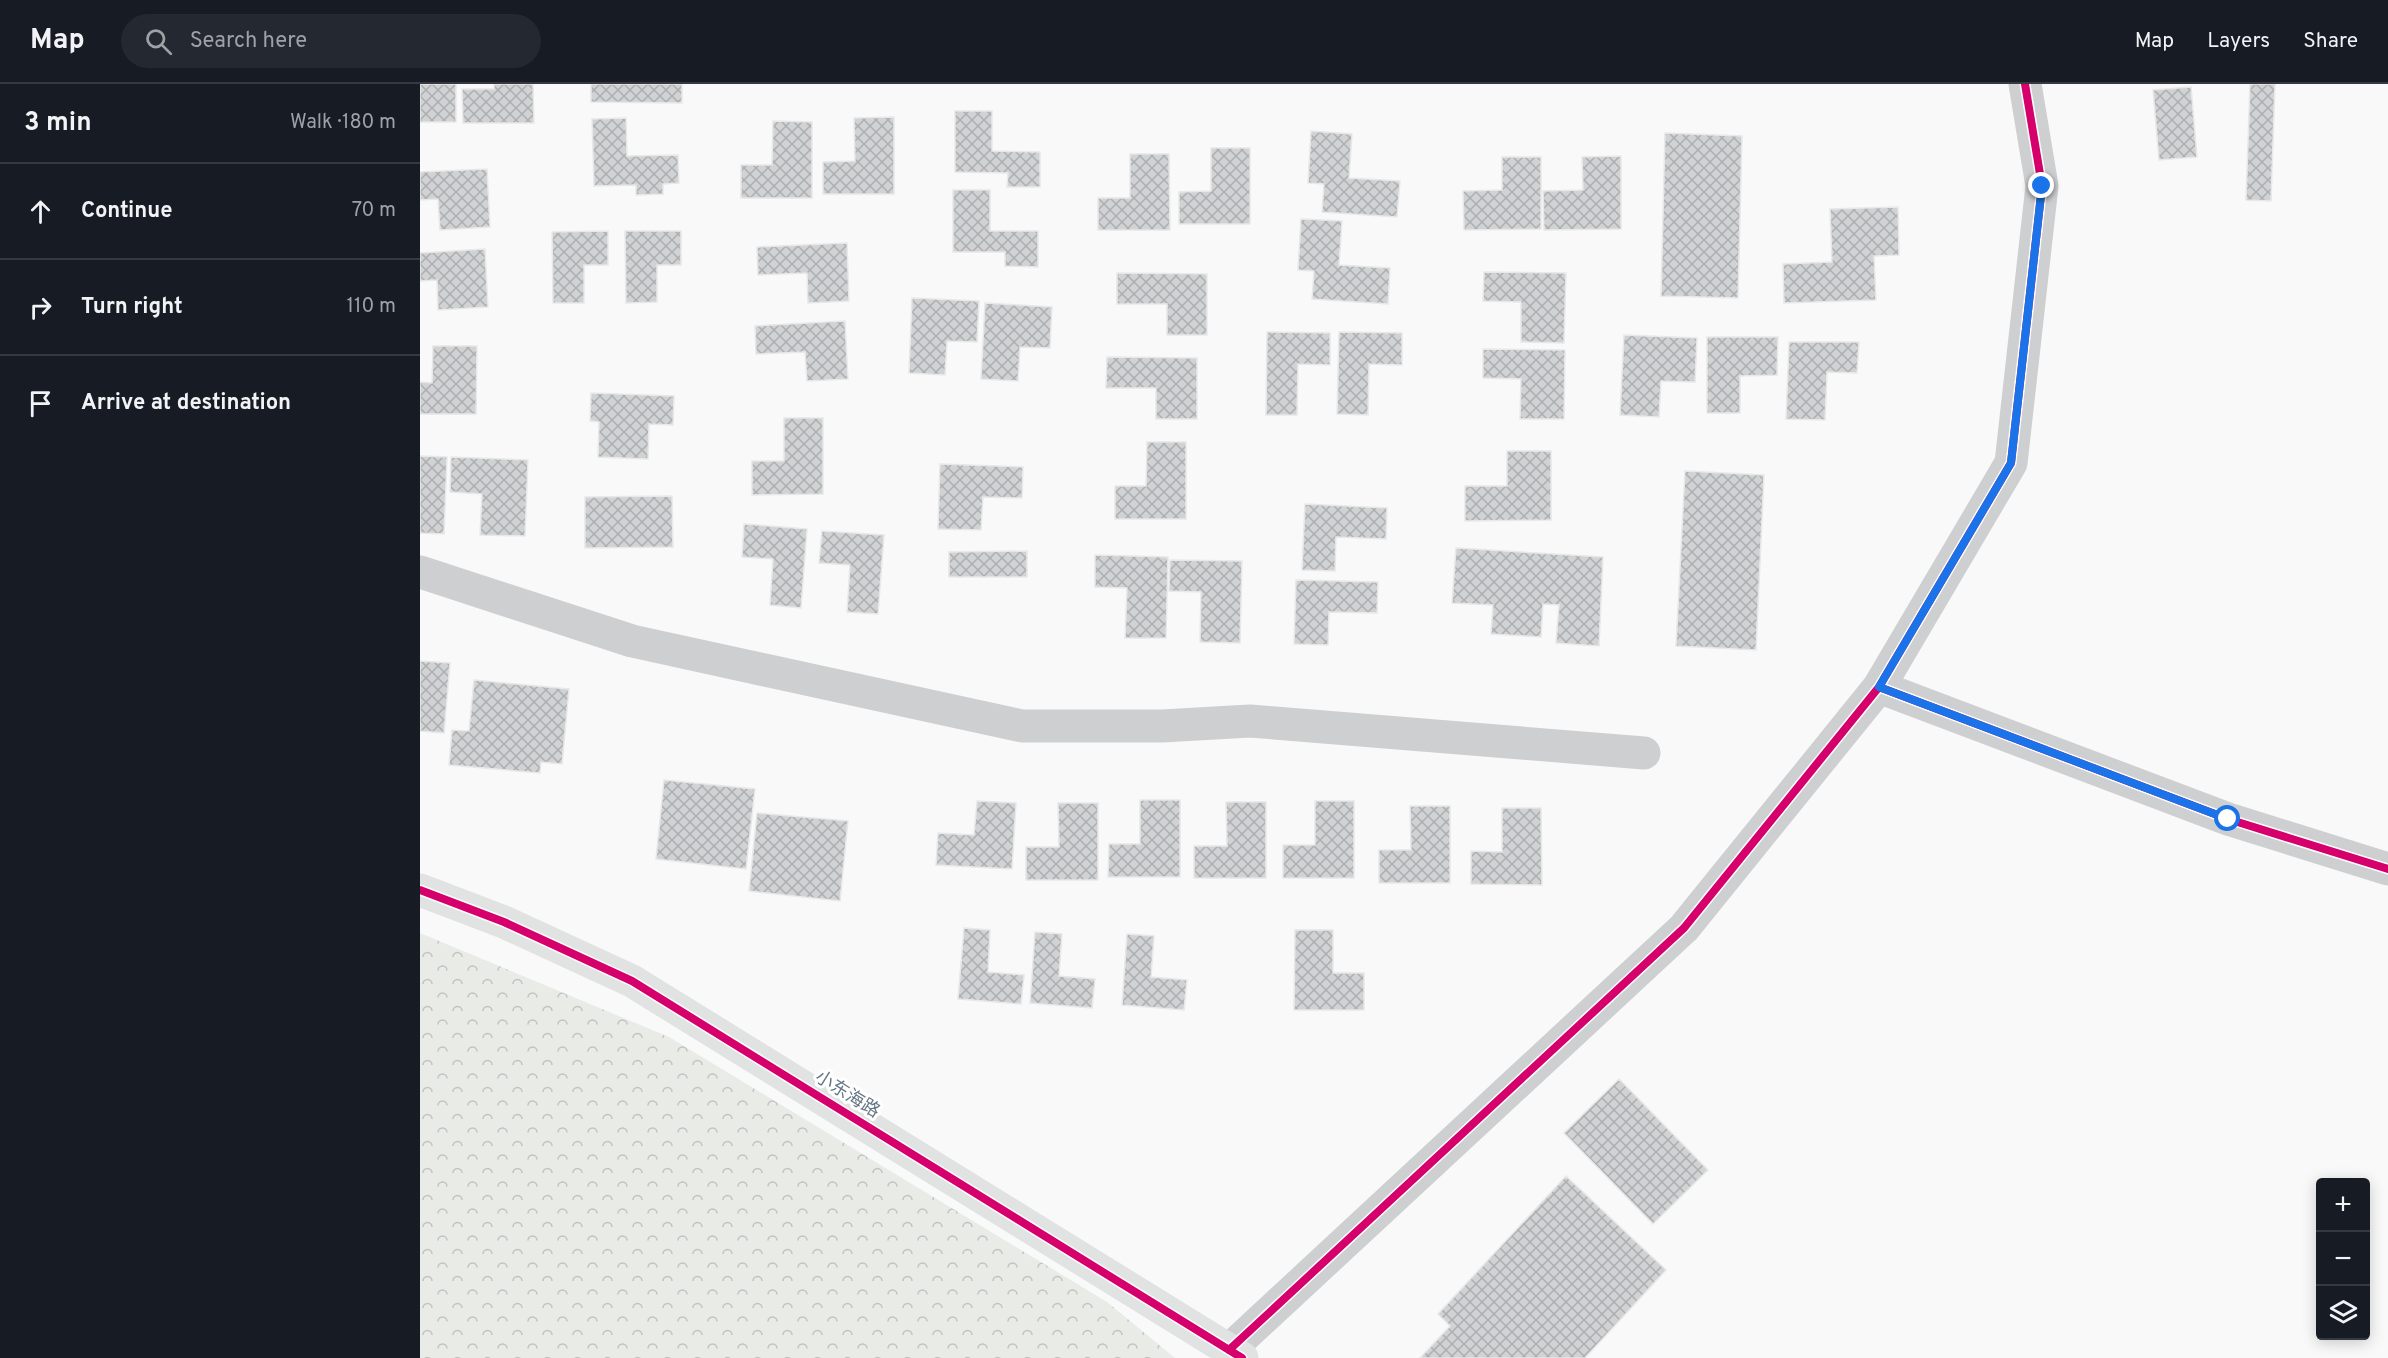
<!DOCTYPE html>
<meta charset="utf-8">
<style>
body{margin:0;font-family:Overpass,"Noto Sans SC",sans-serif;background:#242831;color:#f1f3f6}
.controls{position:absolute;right:18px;bottom:18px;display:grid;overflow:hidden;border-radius:6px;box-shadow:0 3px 15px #0003}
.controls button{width:54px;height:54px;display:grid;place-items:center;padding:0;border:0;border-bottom:2px solid #363941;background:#171b24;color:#f1f3f6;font:30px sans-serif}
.stop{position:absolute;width:18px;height:18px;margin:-14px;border:4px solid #1a73e8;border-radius:50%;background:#fff}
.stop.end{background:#1a73e8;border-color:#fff;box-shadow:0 2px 6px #0008}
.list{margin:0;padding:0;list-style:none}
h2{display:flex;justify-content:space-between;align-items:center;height:78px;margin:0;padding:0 24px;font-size:26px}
h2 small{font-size:20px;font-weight:400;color:#9ea1a6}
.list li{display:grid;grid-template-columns:39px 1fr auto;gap:18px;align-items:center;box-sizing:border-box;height:96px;padding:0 24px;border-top:2px solid #363941}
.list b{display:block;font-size:22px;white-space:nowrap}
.list em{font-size:20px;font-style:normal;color:#9ea1a6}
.icon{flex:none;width:33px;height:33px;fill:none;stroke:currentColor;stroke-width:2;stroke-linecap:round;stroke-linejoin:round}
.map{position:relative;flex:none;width:1968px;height:1274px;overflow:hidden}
header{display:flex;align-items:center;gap:36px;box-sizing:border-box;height:84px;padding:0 30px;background:#171b24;border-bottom:2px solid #363941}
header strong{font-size:28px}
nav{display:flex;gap:33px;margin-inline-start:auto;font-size:21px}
.search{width:420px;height:54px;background:#242831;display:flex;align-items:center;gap:15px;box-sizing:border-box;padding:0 21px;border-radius:33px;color:#9ea1a6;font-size:22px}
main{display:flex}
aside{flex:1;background:#171b24}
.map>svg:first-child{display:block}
</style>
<header>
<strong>Map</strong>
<div class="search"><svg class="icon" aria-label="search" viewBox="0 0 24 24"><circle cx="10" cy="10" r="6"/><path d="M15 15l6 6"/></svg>Search here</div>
<nav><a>Map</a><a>Layers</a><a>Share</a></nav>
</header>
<main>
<aside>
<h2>3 min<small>Walk · 180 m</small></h2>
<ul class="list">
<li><svg class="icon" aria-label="ahead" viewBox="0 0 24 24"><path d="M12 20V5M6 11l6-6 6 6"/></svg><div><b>Continue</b></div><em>70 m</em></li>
<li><svg class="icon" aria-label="right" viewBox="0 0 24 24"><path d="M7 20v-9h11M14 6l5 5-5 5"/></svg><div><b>Turn right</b></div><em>110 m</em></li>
<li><svg class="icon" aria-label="arrive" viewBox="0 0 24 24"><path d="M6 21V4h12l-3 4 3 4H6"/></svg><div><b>Arrive at destination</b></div></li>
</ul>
</aside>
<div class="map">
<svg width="1968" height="1274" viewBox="0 0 1968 1274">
<defs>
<pattern id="forest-crowns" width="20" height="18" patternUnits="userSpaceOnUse" patternTransform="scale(1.5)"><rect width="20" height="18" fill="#e8ebe6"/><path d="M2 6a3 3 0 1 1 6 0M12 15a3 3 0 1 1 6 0" fill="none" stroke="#c0c3c0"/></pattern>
<pattern id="building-cross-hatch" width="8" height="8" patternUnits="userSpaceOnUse" patternTransform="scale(1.5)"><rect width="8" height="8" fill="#d0d2d3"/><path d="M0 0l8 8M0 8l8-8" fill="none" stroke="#acafb1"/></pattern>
</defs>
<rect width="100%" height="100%" fill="#f9f9f9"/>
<path fill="url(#forest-crowns)" d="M0 849 249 953 687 1218 755 1274H0Z"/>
<path fill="url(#building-cross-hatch)" stroke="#e8e8e8" stroke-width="1.5" d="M0 0H36V38H0Z
M74 0H113L114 39H43L42 5H74Z
M171 0H262V19L171 18Z
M1830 0H1855L1851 117 1826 116Z
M1771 3 1777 73 1739 76 1733 6Z
M535 27H572V67L620 68V103H587L588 89 535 88Z
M474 33V110H403V78L435 77 434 34Z
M206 34 207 72 258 71 259 99 243 100V110L216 111V101L174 102 172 35Z
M353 37 392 38V114H321V81H352Z
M891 47 932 50 929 94 980 97 977 133 902 128 904 100 888 99Z
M1245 49 1322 52 1318 214 1241 212Z
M791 64H830V140H759V108L791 107Z
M710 70H749L750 146H678V114H710Z
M1201 72V145L1124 146 1123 107 1163 106 1162 73Z
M1082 73H1121V145L1044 146 1043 107 1082 106Z
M67 85 70 143 20 146 18 115 0 116V88Z
M533 106H570V147H618V183L585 182V168H533Z
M1478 123 1479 171 1454 172 1456 216 1364 219 1363 180 1412 178 1410 125Z
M881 135 922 137 919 181 970 184 968 220 892 215 894 187 878 186Z
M188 147V181H164V219H133L132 148Z
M205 147H261V181H237V218L206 219Z
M427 159 429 217 388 219 387 189 338 191 337 163Z
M65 165 68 223 18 226 17 196 0 197V169Z
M1064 188 1146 189 1144 259 1101 258V218L1063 217Z
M697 189 787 190V251H747V220H697Z
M492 214 559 217 557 258 527 257 525 291 489 289Z
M565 219 632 223 630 264 600 263 598 297 561 295Z
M425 237 428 295 387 297 385 268 336 270 335 242Z
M847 248 910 249V281L878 280 877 331H846Z
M919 248 982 249V281L949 280 948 331 917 330Z
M1204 251 1277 254 1275 298 1241 297 1239 333 1200 331Z
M1287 253H1358L1357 291 1320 292V329H1287Z
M1369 258H1439L1437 289 1407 288 1405 336 1366 335Z
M13 262H57L56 330H0V298L12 299Z
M1063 265 1145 266 1144 335H1100L1101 295 1063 294Z
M687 273 777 274V335H736V304H686Z
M171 309 254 312 253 341 229 340 228 375 178 373 179 338 170 337Z
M364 334H403V410L332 411V377H364Z
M727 358H766V435H695V402H726Z
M1087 367H1131V436L1045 437V402H1087Z
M0 372 27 373 24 450 0 449Z
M31 373 108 376 105 452 60 451 62 410 30 408Z
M520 380 603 383 602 414 563 413 561 446 518 445Z
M1265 387 1344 391 1336 566 1256 562Z
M252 412 253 463 165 464V413Z
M885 420 967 424 966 455 916 453 915 487 882 486Z
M324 440 387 445 381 524 350 521 353 475 322 473Z
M402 447 464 451 458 530 427 528 430 481 399 479Z
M1036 464 1183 473 1179 562 1136 559 1139 521 1123 520 1121 553 1071 550 1073 521 1032 519Z
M607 467V493H529V468Z
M675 471 748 473 746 554H705L707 504 675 503Z
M750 476 822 477 820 559 780 558 781 508 749 507Z
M876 496 958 498 957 529 909 528 908 561 874 560Z
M0 577 30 579 24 649 0 647Z
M54 596 149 605 142 680 121 678 120 689 29 681 32 646 49 647Z
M244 696 335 705 326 785 236 775Z
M720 716H760V793H688L689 760H720Z
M557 717 596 719 592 785 516 781 518 749 554 751Z
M895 717H934V794H863V761H895Z
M806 718H846V794H774V762H807Z
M638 719H678V796H606V763H639Z
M990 722H1030V799H959V766H991Z
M1082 724H1121L1122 801 1051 800V767L1082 768Z
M337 729 428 737 420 817 329 807Z
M544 844 570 846 568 888 604 891 601 920 538 915Z
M875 846H913V889H944V926H874Z
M615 848 642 850 639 892 675 895 672 924 610 919Z
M707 850 734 852 731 893 767 896 764 926 702 921Z
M1199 995 1288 1086 1233 1140 1144 1049Z
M1146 1092 1246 1186 1165 1274H1000L1030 1242 1018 1230Z"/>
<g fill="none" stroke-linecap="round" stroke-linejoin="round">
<path stroke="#cecfd0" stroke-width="33" d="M1605 0 1622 102 1591 379 1459 603 1808 735 1968 785
M0 488 212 557 602 642H742L830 637 1224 669
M809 1266 1264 844 1459 603"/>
<path stroke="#e1e2e2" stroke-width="33" d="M0 806 84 838 212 897 822 1274"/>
<g stroke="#fff" stroke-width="11">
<path id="cycleway" d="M1605 0 1622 102 1591 379 1459 603 1808 735 1968 785
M0 806 84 838 212 897 822 1274
M809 1266 1264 844 1459 603"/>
</g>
<use href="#cycleway" stroke="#d6006c" stroke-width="8"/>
</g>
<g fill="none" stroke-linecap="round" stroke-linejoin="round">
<path stroke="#1a73e8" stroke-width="8" d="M1622 102 1591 379 1459 603 1808 735"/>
</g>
<g text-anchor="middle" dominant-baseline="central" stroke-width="6" stroke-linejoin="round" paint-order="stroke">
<g font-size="18" fill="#657683" stroke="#fff">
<text transform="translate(427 1011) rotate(32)">小东海路</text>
</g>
</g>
</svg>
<div class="controls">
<button>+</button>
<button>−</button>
<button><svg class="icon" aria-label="layers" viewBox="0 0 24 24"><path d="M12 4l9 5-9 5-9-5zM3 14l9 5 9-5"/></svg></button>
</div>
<div class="stop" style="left:1808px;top:735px"></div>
<div class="stop end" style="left:1622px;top:102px"></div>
</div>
</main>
